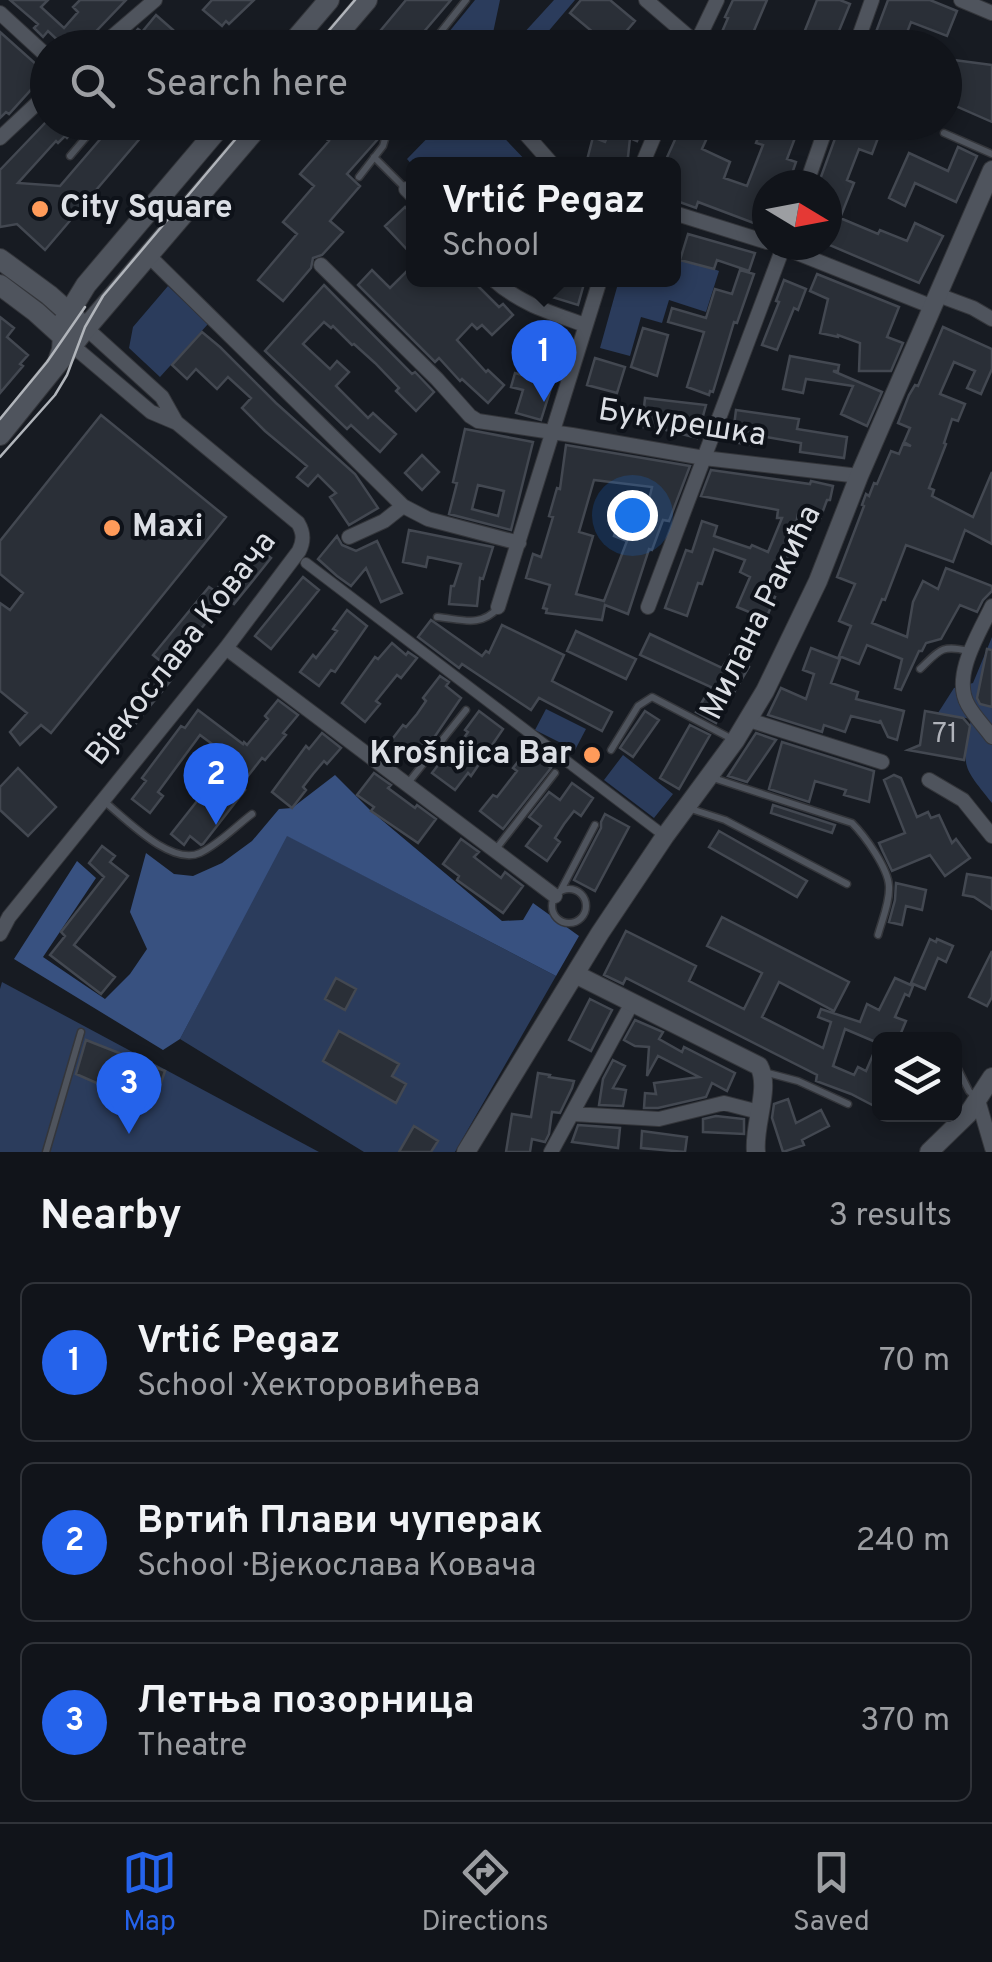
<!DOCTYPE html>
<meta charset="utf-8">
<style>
body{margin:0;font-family:Overpass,sans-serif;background:#1e2127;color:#f1f3f6}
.controls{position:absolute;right:30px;bottom:30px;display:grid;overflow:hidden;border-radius:15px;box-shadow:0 5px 15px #0003}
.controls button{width:90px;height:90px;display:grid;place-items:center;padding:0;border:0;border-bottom:2px solid #303339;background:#11141a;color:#f1f3f6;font:50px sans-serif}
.compass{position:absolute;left:752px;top:170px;width:90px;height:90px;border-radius:50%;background:#11141a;box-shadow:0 5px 15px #0003;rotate:100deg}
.you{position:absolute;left:632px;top:515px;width:35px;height:35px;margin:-25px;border:8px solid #fff;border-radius:50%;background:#1a73e8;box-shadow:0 0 0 15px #1a73e833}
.badge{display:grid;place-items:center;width:65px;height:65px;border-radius:50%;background:#2563eb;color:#fff;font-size:32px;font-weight:700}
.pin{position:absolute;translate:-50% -82px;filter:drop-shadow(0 2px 5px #0008)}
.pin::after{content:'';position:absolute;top:52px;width:35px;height:30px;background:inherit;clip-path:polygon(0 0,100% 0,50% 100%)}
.popup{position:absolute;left:406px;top:157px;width:275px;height:130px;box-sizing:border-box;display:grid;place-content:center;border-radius:15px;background:#11141a;filter:drop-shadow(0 2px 8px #0005);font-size:32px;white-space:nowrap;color:#9c9ea2}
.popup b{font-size:38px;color:#f1f3f6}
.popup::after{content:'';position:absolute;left:50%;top:100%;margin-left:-20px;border:20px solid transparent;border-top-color:#11141a}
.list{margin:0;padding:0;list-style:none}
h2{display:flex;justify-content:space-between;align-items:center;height:130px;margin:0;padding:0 40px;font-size:42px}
h2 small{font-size:32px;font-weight:400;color:#9c9ea2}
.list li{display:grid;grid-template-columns:65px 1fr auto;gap:30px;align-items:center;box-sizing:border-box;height:160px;margin:0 20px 20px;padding:0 20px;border:2px solid #303339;border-radius:15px}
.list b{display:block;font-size:38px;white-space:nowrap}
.list p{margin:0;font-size:32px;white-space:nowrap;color:#9c9ea2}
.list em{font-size:32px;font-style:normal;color:#9c9ea2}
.icon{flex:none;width:55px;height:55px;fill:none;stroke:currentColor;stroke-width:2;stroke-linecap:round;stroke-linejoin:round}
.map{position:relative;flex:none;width:992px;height:1152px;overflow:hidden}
.search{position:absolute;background:#11141a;box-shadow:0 5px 15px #0003;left:30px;right:30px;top:30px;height:110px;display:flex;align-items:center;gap:25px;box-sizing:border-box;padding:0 35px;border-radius:55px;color:#9c9ea2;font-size:38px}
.sheet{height:670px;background:#11141a}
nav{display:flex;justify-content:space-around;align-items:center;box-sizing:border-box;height:140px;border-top:2px solid #303339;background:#11141a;font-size:28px;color:#9c9ea2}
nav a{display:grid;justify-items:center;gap:5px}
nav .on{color:#2563eb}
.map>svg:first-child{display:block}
</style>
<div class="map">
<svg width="992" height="1152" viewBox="0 0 992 1152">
<rect width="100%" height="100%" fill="#171b22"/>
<path fill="#2b3c5c" d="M475 0H500L490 47H446L440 43Z
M554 0H575L535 47H511Z
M490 123 529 164 414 165V167L407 159 442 123Z
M674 254 719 271 706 312 669 300 662 323 641 317 630 356 600 348 619 280H674Z
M168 286 208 324 160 377 129 348 133 327Z
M992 637V803C961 764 962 768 971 719L938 713 954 688 973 683Z
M546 709 586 729 575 750 535 730Z
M623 755 673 794 654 818 604 780Z
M286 835 556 976 455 1152H364L180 1039Z
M2 982 319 1152H0V989Z"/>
<path fill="#385180" d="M335 775 371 811 502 921 523 920 533 903 579 936 556 976 287 836 180 1039 163 1050 14 959 77 861 96 878 43 957 105 999 130 974 147 949 130 912 146 853 174 874 193 876 222 863 252 841 279 809 292 808Z"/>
<path fill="#2a2f37" stroke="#434851" stroke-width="2.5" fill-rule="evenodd" d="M10 0H48L41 7 64 28 78 12 73 7 80 0H126L80 48H66L48 31 43 37 34 28 38 24Z
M212 0H254L229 24 226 21 222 26 203 10Z
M406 0H451L410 48H366Z
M581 0H610L635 21 612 48H606L592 36 594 33 570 13Z
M733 0H767L753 33 759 36 754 48H715L728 18 725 17Z
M817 0H840L850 4 832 48H798Z
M888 0H930L957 11 947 36 911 22 901 48H870Z
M156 15 173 30 158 48H122L138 29 142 32Z
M0 32 46 73 9 114 6 112 0 118Z
M954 60 992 65V122L944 101V85L951 88Z
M46 122H81L67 138 65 136 58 143 56 141 18 183 60 186 115 122H154L45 250 17 224 0 227V170Z
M321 122H371L365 129 378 139 347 174 360 186 330 221 343 232 322 255 313 258 311 268 283 301 258 280 297 234 283 222 314 186 300 174 329 141 315 129Z
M614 122H645L637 141 630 138 628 157 624 161 618 160 614 164H586L593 137 605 142Z
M683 122H698L711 129 702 149 730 162 724 178 747 186 763 145 756 143 764 122H801L787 159 796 162 788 185H767V228L698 202 696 208 674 200V164H664Z
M841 122H884L872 154 859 149 847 180 854 183 840 218 878 234 880 230 907 241 915 223 943 236 919 283 827 244V185H818Z
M958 147 977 156 956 202 915 183 905 206 889 198 909 153 948 171Z
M405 207 414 216V257L385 226Z
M688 234 755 253 749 271 717 260 714 269 680 260Z
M414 264V280H472L499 307 503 304 513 315 492 335 482 325 477 329 472 324 457 340 486 372 488 370 504 385 488 403 462 379 460 381 439 358 435 362 358 285 372 270 390 288Z
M740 270 754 274 737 323 734 322 713 392 710 391 709 395 687 387 704 332 668 322 672 308 706 318 715 289 732 294Z
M817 274 899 307 887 337 903 343 891 371H859L860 343 838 335V337L820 333 828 299 810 291Z
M520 280H585L578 305 542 294 544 284 536 292 529 290Z
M784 280 806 289 798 310 794 308 777 350 762 345 779 302 776 301Z
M324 285 412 374 415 372 434 392 416 411 396 391 399 388 375 363 354 344 352 345 333 326 331 328 324 322 303 344 330 369 337 361 349 372 336 386 368 418 373 413 396 434 380 452 351 425 347 429 265 351Z
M0 317 14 328 7 337 28 355 20 364 23 366 0 393Z
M534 326 568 334 541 420 516 413 523 390 511 387 515 373 526 376 533 349 528 348Z
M943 327 992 349V369L981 394 967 388 975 371 954 362 940 394 965 404 958 421 952 419 944 443 946 444 929 488 934 490 932 496 973 517 992 472V544L965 530 953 562 906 545 885 600 882 599 872 623 907 637 913 602 923 581 938 589 946 568 992 586V591L983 600 977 612 960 605 941 639 926 643 922 651H919L901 690 895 688 902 659 867 645 859 664 839 656 851 626 839 621 855 584 837 577 864 506 862 505 866 494 869 496 874 483 877 484 891 451 899 454 903 444 911 446 904 442 910 428 898 423 909 395 915 385 918 386Z
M643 328 668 335 657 376 631 367Z
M202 332 220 347 276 403 355 474 378 508 349 525 330 497 336 493 318 475 308 486 297 477 307 466 265 431 242 408 251 398 228 377 217 389 196 369 187 379 172 365Z
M790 356 839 365 838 371H833L882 392 867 426 841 414 853 386 806 379 803 393 783 389Z
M595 358 625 367 617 393 587 385Z
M645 398 706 405 697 438 666 430 642 427Z
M736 410 799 419 797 429 847 437 844 458 800 452 801 443 761 436 759 446 732 442Z
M101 415 226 517 51 733 41 725 20 745 10 732 27 713 0 691V603L10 610 23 593 0 574V541Z
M465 429 533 442 511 530 449 514 457 483 453 482ZM478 485 504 491 498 516 472 509Z
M566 445 690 466 669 521 663 520 652 550 649 549 628 614 605 605 602 620 546 613 547 609 543 608 550 585 526 578 533 554 541 557 553 517 549 516 557 488 560 489ZM594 480 652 487 644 521 622 513 614 536 627 541 604 601 576 594 593 536 579 532Z
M422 455 439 472 422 490 405 473Z
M711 470 810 484 811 481 833 486 830 500H827L820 519 798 514 794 534 805 538 796 561 782 555 765 593 775 597 766 619 737 607 750 577 740 572 745 560 714 549 702 584 698 583 687 616 665 608 686 550 692 552 702 521 717 526 714 536 750 548 752 545 768 552 782 518H777L778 510 701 496Z
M409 530 493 547 483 579 480 578 477 606 449 604 451 586H454L461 564 428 557 426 567 403 562Z
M337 536 342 545 356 551 377 541 402 593 381 602 366 568 351 586 337 576 318 559Z
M253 544 271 558 234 604 226 598 169 668 153 655 209 587 215 591Z
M303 577 319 590 271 649 255 636Z
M347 610 367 626 335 672 331 670 319 686 300 672 313 655 316 658 337 631 333 629Z
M431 620 482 656 486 651 489 653 502 625 564 655 552 681 612 712 602 731 539 698 531 710 462 664 459 668 418 637Z
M576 631 636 659 626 679 567 651Z
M650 634 722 668 730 655 749 667 716 723 696 712 711 687 640 655Z
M392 643 406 655 408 652 417 658 401 678 397 675 376 701 380 704 365 722 342 703 375 657 378 659Z
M811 648 840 659 831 683 858 692 856 699 904 711 897 740 888 737 880 720V723L851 716 845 732 824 725 822 732 768 715 781 688 806 699 814 674 803 670Z
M987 649 992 650V707L980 704 977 698Z
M159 667 172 679 115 749 102 738Z
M440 676 449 682 446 686 461 698 429 745 426 742 413 759 390 742 403 725 406 727 417 714 426 701 423 698Z
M278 700 298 715 283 733 286 735 276 747 265 760 262 758 240 786 245 790 203 844 201 845 190 836 184 845 171 834 231 758 200 735 158 792 163 796 150 813 132 799 146 781 142 778 181 726 185 728 198 710 243 744 244 742 247 745 268 719 265 716Z
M479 711 503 729 471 776 468 773 455 790 432 773 445 756 449 759 468 732 465 730Z
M645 711 659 720 633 757 620 748Z
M925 711 963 718 970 726 964 760 908 750 920 745Z
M690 725 710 735 679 789 660 778Z
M322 733 341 748 327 764 324 761 313 774 303 787 306 790 292 808 272 792 306 746 309 749Z
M756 733 776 740 747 782 728 776Z
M782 742 874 771 869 802 844 795 846 790 815 781 809 802 769 789Z
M527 750 551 768 503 829 480 811 493 795 497 797 517 771 513 768Z
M18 768 56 807 28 836 0 810V787Z
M374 773 391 785 388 788 415 808 417 805 436 819 418 843 371 811 374 807 357 795Z
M894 775 901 778 917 817 928 812 931 818 939 815 952 843 956 839 970 858 945 876 930 855 892 871 883 852 879 843 905 833 884 780Z
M572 783 593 798 581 816 574 811 564 824 555 838 560 842 547 861 526 846 541 826 529 817 549 792 560 800Z
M773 805 835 825 832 833 771 813Z
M605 814 629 827 595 891 574 880 601 828V822Z
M719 831 807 881 797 897 709 847Z
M461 839 479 852 474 857 501 878 505 872 523 886 503 913 457 880 459 876 443 864Z
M102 846 115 856 110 862 128 876 74 945 115 977 101 994 50 955 65 936 61 932 104 877 89 863Z
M967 874 992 878V909L974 897 963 895Z
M896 883 926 890 922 910 906 906 902 925 889 922 895 900Z
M722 917 849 982 834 1011 779 982 762 1017 823 1048 831 1022 818 1017 821 1009 860 1022 867 1004 879 1010 895 978 913 986 909 996 905 994 895 1017 906 1021 898 1040H880V1109L851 1094 816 1081 817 1075 626 978 623 984 604 975 626 931 696 966 689 981 744 1009 762 973 707 946ZM845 1029 878 1043 866 1071 858 1067 854 1075 833 1066Z
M930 939 936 942 937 939 953 946 946 962 938 958 925 989 911 983Z
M992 951V997L987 1006 969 997Z
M336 978 356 989 345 1010 325 999Z
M590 999 612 1010 591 1051 569 1040Z
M635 1020 663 1032 659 1039 682 1052 684 1047 735 1073 727 1091 712 1083 706 1097 658 1108H644L645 1093 656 1094 654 1083 699 1077 658 1056 647 1076 649 1047 635 1046 624 1040Z
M339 1031 399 1064 392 1076 406 1084 396 1103 323 1061Z
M86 1040 165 1071 156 1098 124 1086 106 1095 99 1084 76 1074Z
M613 1060 625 1066 613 1088 626 1090 623 1106 599 1105 603 1079Z
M538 1073 550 1075 549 1077 574 1081 572 1088 560 1113 552 1112 549 1134 545 1142 532 1139 530 1152H506L512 1114 531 1117Z
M788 1099 796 1123 821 1110 829 1126 802 1140 804 1145 783 1152 772 1118 774 1104Z
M716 1116 744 1119V1134L703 1132V1119Z
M578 1125 620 1128 618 1148 572 1142Z
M414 1126 438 1141 431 1152H399Z
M642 1131 687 1137 685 1152 641 1148Z"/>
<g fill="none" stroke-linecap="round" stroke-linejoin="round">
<g stroke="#34363b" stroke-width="9">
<path id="service" d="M165 48 175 37
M428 48 466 0
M944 133 992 154
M70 156 99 122
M374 157 405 188
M359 177 383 146 390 122
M437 617C461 619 480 628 498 608
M920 669C939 651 941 644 968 651
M611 750 638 706 652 697 734 740
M710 777 852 823C865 836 888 868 889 886 890 902 882 920 878 935
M408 783 466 710
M105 802C127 820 171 866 200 853 219 844 236 826 252 814
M691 809 725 820 847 884
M496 849 555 773
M552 906a17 17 0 1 1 34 0a17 17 0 1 1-34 0Z
M561 890 595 825
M954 1061 969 1091 977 1099
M764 1072 798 1081 848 1104
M46 1152 81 1032"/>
</g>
<g stroke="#34363b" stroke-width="12">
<path id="pedestrian" d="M306 563 665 836"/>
</g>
<g stroke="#34363b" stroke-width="16">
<path id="minor" d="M646 0 696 43
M961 0 992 13
M0 13 48 57
M99 48 155 0
M694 48 717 0
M855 48 872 0
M515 122 553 165
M0 138 48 93
M642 165 660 122
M806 185 828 122
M406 189 414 197
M674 213 767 242
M777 245 933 307
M149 256 403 506 428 519 519 543
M321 265 437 379 470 416 478 421 572 435 704 458 859 476
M494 280C520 304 552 313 585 325
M938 295 973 308 992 319
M86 328 162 397 176 422
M349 537 384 521 403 506
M992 606C980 632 951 676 968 705 974 716 984 726 992 737
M498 607 600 280
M648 607 784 245
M226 648 555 896
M749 720 882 762
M929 780 963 800 992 836
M0 934 9 917 226 648 299 551C304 541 304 533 298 523L177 423 151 412 73 346
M978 1100 992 1148
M573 1114 659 1119 724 1103 759 1112
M551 1152 632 1003"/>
</g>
<g stroke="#34363b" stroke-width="20">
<path id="tertiary" d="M575 974 759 1066C771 1088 753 1125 756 1152
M466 1152 600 933 665 836 735 741 765 691 818 581 859 476 992 170
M929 1152 968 1114 992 1077"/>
</g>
<g stroke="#34363b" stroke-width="22">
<path id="secondary" d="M288 48 329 0
M326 48 367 0
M0 259 49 295 77 320
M0 285 36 312 68 341
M58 361 62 350 64 321 86 285 224 122
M0 435 86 328 262 122"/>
</g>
<use href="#service" stroke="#4f545d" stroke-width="6"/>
<use href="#pedestrian" stroke="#4f545d" stroke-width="10"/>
<use href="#minor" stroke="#4f545d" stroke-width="14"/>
<use href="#tertiary" stroke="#4f545d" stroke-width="18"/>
<use href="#secondary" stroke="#4f545d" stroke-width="20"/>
<path stroke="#b1b5bb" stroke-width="2.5" d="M314 48 355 0
M0 419 47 362 85 307
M0 457 55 395 67 375 85 327 103 296 250 122"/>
</g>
<g fill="#ff9b5a" stroke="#0e1219" stroke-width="4">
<circle cx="40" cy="209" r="10"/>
<circle cx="112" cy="528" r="10"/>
<circle cx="592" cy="755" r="10"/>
</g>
<g text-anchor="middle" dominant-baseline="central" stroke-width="8" stroke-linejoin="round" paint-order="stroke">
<g font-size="28" fill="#b0b3ba">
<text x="945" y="735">71</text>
</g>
<g font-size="32" font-weight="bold" fill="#dcdfe5" stroke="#0e1219" text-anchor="start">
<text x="60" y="209">City Square</text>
<text x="132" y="528">Maxi</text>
<text x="572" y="755" text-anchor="end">Krošnjica Bar</text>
</g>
<g font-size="32" fill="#dcdfe5" stroke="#0e1219">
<text transform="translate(682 424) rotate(9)">Букурешка</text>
<text transform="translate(762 613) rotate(-64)">Милана Ракића</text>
<text transform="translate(182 649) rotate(-52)">Вјекослава Ковача</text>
</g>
</g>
</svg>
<div class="controls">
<button><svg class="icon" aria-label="layers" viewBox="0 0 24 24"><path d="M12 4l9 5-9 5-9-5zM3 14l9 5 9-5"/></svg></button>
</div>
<svg class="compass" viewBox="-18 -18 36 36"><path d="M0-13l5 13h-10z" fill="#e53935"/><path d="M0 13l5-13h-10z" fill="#9c9ea2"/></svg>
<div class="you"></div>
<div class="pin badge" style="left:544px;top:402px">1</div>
<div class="popup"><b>Vrtić Pegaz</b>School</div>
<div class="pin badge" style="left:216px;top:825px">2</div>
<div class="pin badge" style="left:129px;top:1134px">3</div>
<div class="search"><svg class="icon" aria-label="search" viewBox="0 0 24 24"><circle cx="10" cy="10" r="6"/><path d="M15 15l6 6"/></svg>Search here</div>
</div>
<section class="sheet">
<h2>Nearby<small>3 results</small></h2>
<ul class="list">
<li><span class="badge">1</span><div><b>Vrtić Pegaz</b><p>School · Хекторовићева</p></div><em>70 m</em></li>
<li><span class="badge">2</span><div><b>Вртић Плави чуперак</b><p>School · Вјекослава Ковача</p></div><em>240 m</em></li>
<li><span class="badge">3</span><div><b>Летња позорница</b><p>Theatre</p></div><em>370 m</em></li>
</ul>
</section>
<nav>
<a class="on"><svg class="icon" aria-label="map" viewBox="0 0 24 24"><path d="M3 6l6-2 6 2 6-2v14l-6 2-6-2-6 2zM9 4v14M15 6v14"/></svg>Map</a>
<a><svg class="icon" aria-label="directions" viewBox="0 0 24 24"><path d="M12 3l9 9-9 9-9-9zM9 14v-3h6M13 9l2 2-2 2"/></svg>Directions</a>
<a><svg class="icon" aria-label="saved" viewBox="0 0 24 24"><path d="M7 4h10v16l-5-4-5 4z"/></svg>Saved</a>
</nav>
